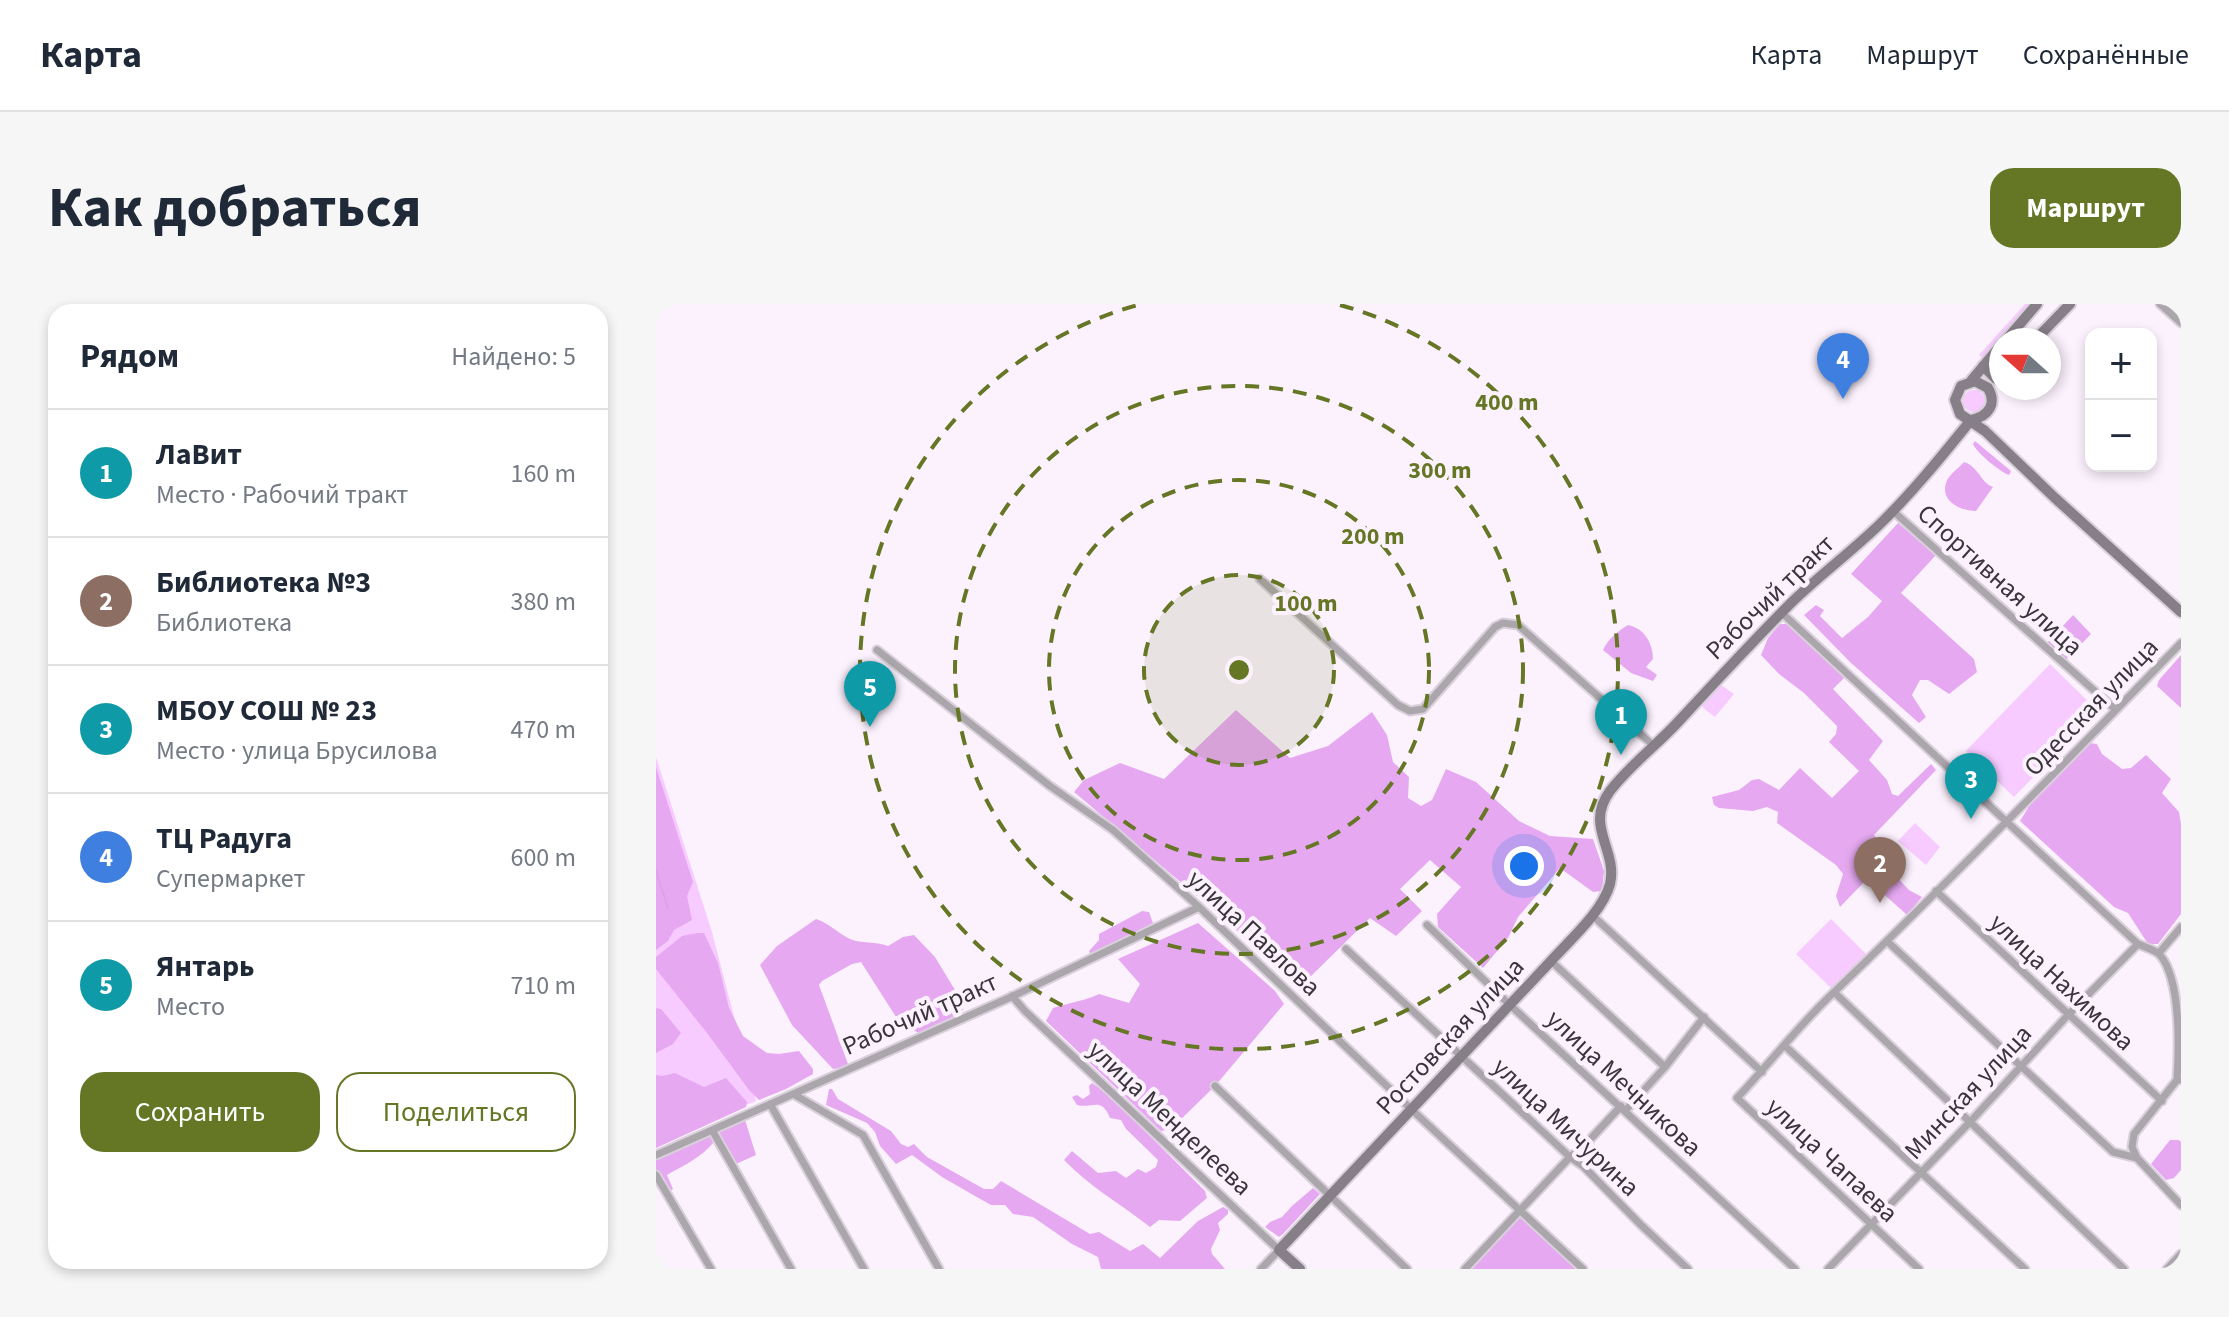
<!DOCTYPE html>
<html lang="ru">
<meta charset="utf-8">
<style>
body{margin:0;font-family:"Source Sans 3",sans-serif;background:#f6f6f7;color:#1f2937}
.controls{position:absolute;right:24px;top:24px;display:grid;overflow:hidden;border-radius:16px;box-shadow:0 4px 12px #0003}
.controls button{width:72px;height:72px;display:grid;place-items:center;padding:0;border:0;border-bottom:2px solid #e0e1e3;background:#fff;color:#1f2937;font:40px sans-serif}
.compass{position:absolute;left:1333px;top:24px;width:72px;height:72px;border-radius:50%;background:#fff;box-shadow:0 4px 12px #0003;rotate:291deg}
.you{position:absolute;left:868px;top:562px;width:28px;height:28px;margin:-20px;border:6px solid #fff;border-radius:50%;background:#1a73e8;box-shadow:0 0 0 12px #1a73e833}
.badge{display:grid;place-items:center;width:52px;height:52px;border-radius:50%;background:#657625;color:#fff;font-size:26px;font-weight:700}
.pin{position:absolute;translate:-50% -66px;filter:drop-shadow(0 2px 4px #0008)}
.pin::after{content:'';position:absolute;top:42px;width:28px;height:24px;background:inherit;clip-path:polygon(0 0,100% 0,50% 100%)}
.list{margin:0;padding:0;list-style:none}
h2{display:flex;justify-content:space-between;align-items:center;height:104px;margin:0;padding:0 32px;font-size:34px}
h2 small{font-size:26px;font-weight:400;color:#747a83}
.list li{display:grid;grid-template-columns:52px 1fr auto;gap:24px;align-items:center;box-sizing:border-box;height:128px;padding:0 32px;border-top:2px solid #e0e1e3}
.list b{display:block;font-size:30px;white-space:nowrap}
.list p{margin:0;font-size:26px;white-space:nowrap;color:#747a83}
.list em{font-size:26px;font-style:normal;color:#747a83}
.actions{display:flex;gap:16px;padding:24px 32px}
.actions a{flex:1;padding:18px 0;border:2px solid #657625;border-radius:24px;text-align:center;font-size:28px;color:#657625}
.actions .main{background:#657625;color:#fff}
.map{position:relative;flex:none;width:1525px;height:965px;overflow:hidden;border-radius:24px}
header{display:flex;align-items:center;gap:48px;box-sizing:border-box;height:112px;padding:0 40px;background:#fff;border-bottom:2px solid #e0e1e3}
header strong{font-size:38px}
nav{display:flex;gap:44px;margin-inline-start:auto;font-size:28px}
.intro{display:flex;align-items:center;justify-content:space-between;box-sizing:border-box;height:192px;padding:0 48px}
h1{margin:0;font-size:56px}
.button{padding:20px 36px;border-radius:24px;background:#657625;color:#fff;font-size:28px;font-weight:700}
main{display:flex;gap:48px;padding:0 48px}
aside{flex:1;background:#fff;border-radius:24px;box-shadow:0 4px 12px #0003}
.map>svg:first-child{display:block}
</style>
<header>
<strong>Карта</strong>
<nav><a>Карта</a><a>Маршрут</a><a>Сохранённые</a></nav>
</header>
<div class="intro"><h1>Как добраться</h1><a class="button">Маршрут</a></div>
<main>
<aside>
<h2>Рядом<small>Найдено: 5</small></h2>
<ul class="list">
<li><span class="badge" style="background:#0f9aa8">1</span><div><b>ЛаВит</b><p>Место · Рабочий тракт</p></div><em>160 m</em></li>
<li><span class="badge" style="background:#8d6e63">2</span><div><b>Библиотека №3</b><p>Библиотека</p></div><em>380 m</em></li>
<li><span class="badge" style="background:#0f9aa8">3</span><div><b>МБОУ СОШ № 23</b><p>Место · улица Брусилова</p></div><em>470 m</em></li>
<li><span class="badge" style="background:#3f7fe0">4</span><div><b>ТЦ Радуга</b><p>Супермаркет</p></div><em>600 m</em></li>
<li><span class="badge" style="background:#0f9aa8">5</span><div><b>Янтарь</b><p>Место</p></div><em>710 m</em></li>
</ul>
<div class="actions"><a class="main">Сохранить</a><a>Поделиться</a></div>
</aside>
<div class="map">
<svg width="1525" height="965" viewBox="0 0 1525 965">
<rect width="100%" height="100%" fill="#fcf2fe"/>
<path fill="#f7cbff" d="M1369 0H1375L1326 54 1323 51Z
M1307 97a11 11 0 1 1 22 0a11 11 0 1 1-22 0Z
M1394 360 1442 407 1358 493 1310 447Z
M1065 381 1078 390 1059 413 1047 404V401Z
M0 453 56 628 100 797 0 836Z
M1259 519 1284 543 1270 561 1242 537Z
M1175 615 1210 650 1175 684 1140 650Z"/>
<path fill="#e6a9f1" d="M1319 137 1355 167 1353 171C1344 168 1320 148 1317 140Z
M1308 158C1323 163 1324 178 1337 183L1320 207C1306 207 1284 198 1290 179 1292 171 1303 164 1308 158Z
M1242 219 1280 251 1245 289 1318 355 1321 368 1293 390 1272 376H1264L1256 391 1270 413 1263 419 1194 358 1148 311 1160 301 1168 306 1164 312 1186 334 1212 313 1226 297 1195 270Z
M1417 311 1435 330 1409 357 1391 339Z
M1124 320H1133L1186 368 1189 373 1177 385 1227 437 1213 456 1231 476 1236 490 1242 492 1275 460 1280 466 1218 531 1230 549 1231 563 1253 586 1266 593 1251 611 1211 575 1184 603 1180 592 1187 570 1180 561 1121 519 1122 508 1111 503 1097 507 1063 504 1058 501 1056 493 1083 486 1096 476 1103 475 1123 486 1144 464 1176 494 1203 467 1173 438 1180 430 1181 422 1148 389 1123 370 1105 351 1112 334Z
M972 321C988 324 997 339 997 355L990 363 1001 371 997 377 975 369 947 346C952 335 962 327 972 321Z
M1525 351V404L1501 382 1503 376Z
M580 406 634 454 672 442 716 408 731 431 737 458 753 473 752 494 765 502 776 496 790 465 820 478 863 517 894 532 937 535 948 567 946 587 937 588 904 564 862 613 852 634 827 664 782 623 781 610 805 583 774 556 744 585 766 607 740 632 714 614 649 678 640 680 560 608 418 488 428 476 464 459 508 475Z
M1434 439 1441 440 1446 450 1466 465 1475 464 1490 451 1515 475 1506 489 1523 508 1525 520V610L1502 640H1492L1472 609 1458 603 1364 517 1375 499Z
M0 463 37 578 31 592 36 616 18 626 12 637 0 646Z
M486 607 493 608 497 619 435 652 433 647 443 636V630Z
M160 615C175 620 181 629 194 635 205 640 220 637 232 642L247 633 258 631 279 653 299 686 310 699 305 709 262 729 240 713 205 658 196 660 166 677 163 681 192 760 191 763 177 765 136 721 104 661 121 642Z
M542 619 619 687 628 700 559 782 515 825 505 827 390 717 397 704C412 699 428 697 443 690L473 699 484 680 462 655Z
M41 629H48L62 659 73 704 87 732 111 749 123 750 143 747 157 765V770L130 785 103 796 93 786 51 729 0 665V653L26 632Z
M0 704 5 705 25 729 17 740 0 749Z
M19 769 48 783 70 774 91 798 90 803 0 844V771L6 772Z
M436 779 453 791 549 887 551 894 524 917 503 916 494 923C465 900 435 884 408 856L416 847 442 869 460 867 470 874 482 865 490 869 500 863 502 856 470 825 465 816 454 814C445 792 437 805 421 801L416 793 421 791 427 795 434 790 433 782Z
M173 785H176L182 795 235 827 245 840 252 843 258 840 271 853 328 885H337L345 877 434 930 443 928 474 947 487 940 504 954 542 917 567 903 572 906V910L562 919 564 926 555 945 556 950 569 965H445L442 953 416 940 377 913 357 910 349 901H335L319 892 286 873 256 851 240 860 224 842 219 828 211 819 170 801Z
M89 816 100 851 80 860 61 829 65 826Z
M49 833H54L58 838C45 854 28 861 11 871L17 885 13 887 0 867V855Z
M1514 836H1523L1525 838V866L1518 874 1510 876 1495 860Z
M657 884 664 890 627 930 623 933 609 923 614 918 626 913 636 902Z
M863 912 921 965H816Z"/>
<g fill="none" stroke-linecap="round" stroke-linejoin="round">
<path stroke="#dea1e9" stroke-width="2" d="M0 567 12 604"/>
<g stroke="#d9d0db" stroke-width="11">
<path id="street" d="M1504 0 1525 19
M1237 207 1460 406
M604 275 742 401 754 407 767 405 839 323 847 319 862 321 998 442
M1126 309 1482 640C1488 643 1500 646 1504 651 1525 676 1523 744 1521 776
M221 346 394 482 457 526 543 603 755 805 927 965
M1280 587 1506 797
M936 611 1106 768
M771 621 854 701 1139 965
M1232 638 1457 848 1481 854 1525 901
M690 645 914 853 927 862 984 920 1032 965
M1503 649 1525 623
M895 657 1009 763
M1179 689 1468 965
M356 692 369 707 623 946 605 965
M1129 742 1369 965
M559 782 751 965
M139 791 207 831 283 965
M114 800 208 965
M969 807 1009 763 1048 713
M56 826 135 965
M0 851 355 693 543 603
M1481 854 1476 843 1478 830 1521 776H1523
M0 871 55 965
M809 965 914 853 928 842 965 802
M1172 965 1314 818 1412 711 1482 640
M1263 965 1081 794C1112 761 1140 725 1172 694 1292 579 1409 459 1525 339
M1511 965 1525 950"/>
</g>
<g stroke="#d9d0db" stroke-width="14">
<path id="secondary" d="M1350 36 1381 0
M1379 36 1414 0
M1327 62 1340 75
M1315 77 1345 41
M644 965 623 946 895 657C914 636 947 607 954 580 962 546 928 522 954 487 974 461 1001 441 1023 417 1060 377 1097 337 1136 298 1164 271 1195 248 1223 221 1256 189 1286 152 1315 116 1333 112 1341 100 1332 84L1319 77 1305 82 1299 96 1304 110 1329 127 1399 194 1525 308"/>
</g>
<use href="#street" stroke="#aba6ac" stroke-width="7"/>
<use href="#secondary" stroke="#877f88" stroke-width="10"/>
</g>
<circle cx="583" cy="366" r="95" fill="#657625" fill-opacity=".12"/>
<g fill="none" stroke="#657625" stroke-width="4" stroke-dasharray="14 10">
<circle cx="583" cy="366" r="95"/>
<circle cx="583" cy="366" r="190"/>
<circle cx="583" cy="366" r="284"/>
<path d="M684 1A379 379 0 1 1 482 1"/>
</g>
<g text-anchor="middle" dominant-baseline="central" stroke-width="8" stroke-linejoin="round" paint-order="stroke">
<g font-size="26" fill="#39353a" stroke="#fcf2fe">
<text transform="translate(1344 276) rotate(42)">Спортивная улица</text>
<text transform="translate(1114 293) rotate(-44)">Рабочий тракт</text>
<text transform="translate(1435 403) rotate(-46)">Одесская улица</text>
<text transform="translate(598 629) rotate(43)">улица Павлова</text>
<text transform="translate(1406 678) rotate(43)">улица Нахимова</text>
<text transform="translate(264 710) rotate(-24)">Рабочий тракт</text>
<text transform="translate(794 732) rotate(-47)">Ростовская улица</text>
<text transform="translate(968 779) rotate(43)">улица Мечникова</text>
<text transform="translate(1312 788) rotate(-47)">Минская улица</text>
<text transform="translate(514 814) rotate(43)">улица Менделеева</text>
<text transform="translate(910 823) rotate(43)">улица Мичурина</text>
<text transform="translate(1176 856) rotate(43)">улица Чапаева</text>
</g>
</g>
<circle cx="583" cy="366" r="12" fill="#657625" stroke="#fcf2fe" stroke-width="4"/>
<g font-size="24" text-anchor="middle" font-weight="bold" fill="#657625" stroke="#fcf2fe" stroke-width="8" stroke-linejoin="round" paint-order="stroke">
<text x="851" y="106">400 m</text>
<text x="784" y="174">300 m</text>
<text x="717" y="240">200 m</text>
<text x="650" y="307">100 m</text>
</g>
</svg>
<div class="controls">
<button>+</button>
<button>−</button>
</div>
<svg class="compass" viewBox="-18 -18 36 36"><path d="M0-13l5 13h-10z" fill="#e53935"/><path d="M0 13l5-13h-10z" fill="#747a83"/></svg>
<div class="you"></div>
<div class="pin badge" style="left:965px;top:451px;background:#0f9aa8">1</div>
<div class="pin badge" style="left:1224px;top:599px;background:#8d6e63">2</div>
<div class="pin badge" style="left:1315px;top:515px;background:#0f9aa8">3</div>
<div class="pin badge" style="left:1187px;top:95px;background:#3f7fe0">4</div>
<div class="pin badge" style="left:214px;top:423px;background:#0f9aa8">5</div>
</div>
</main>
